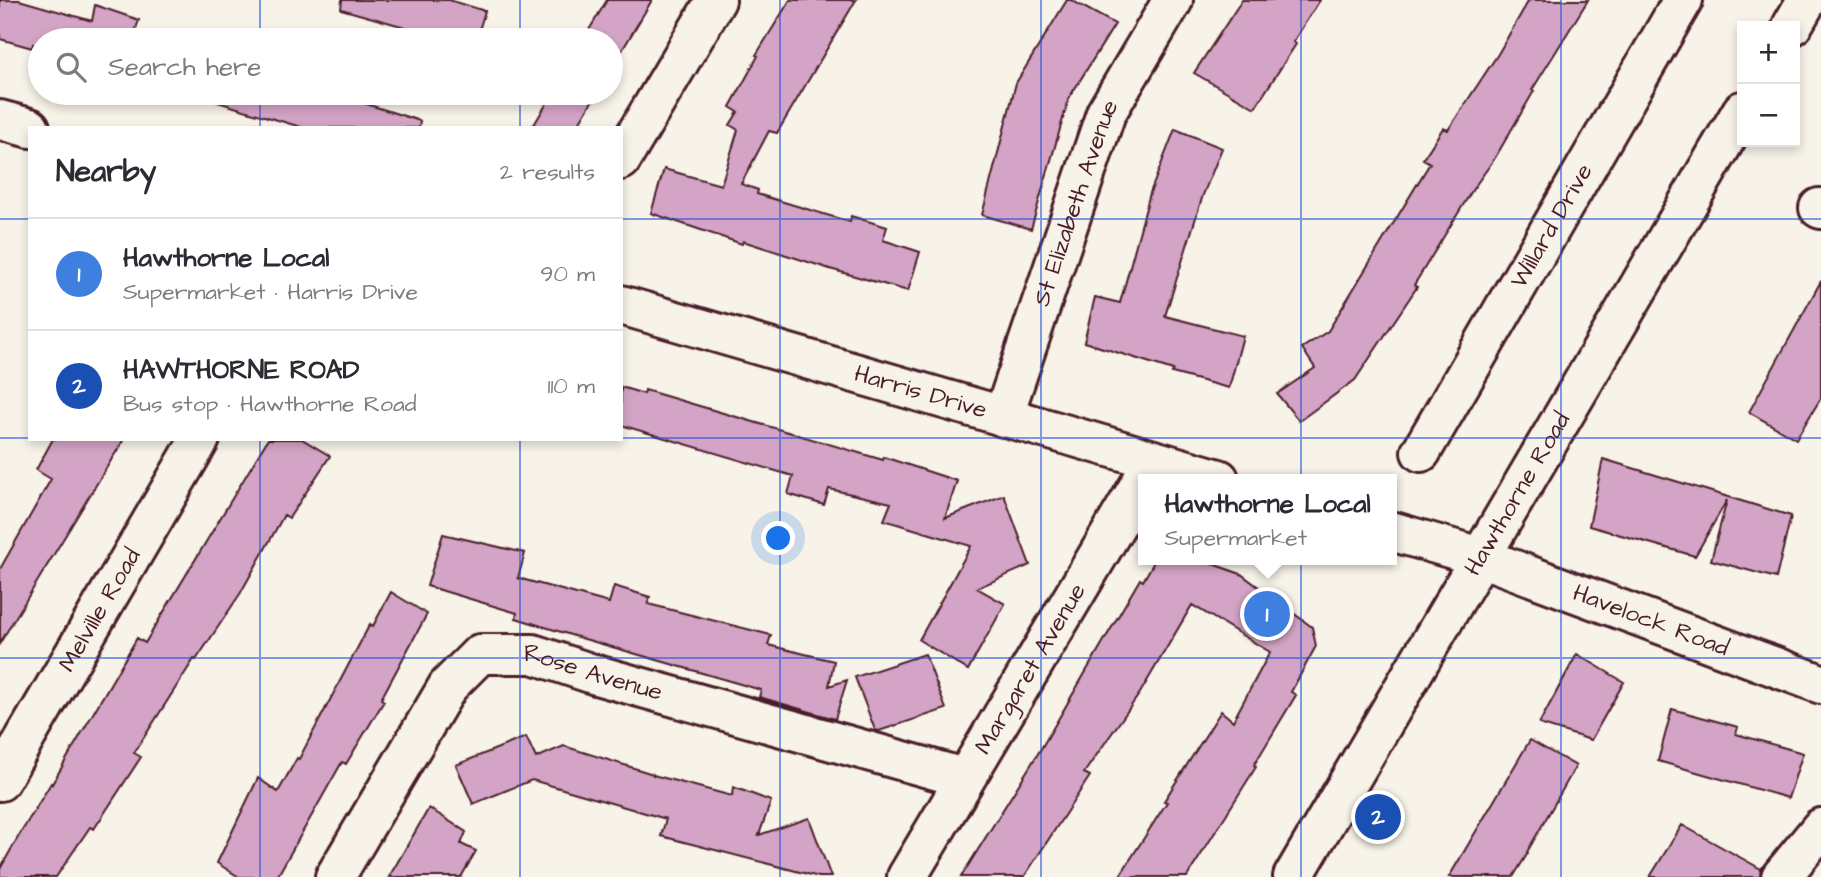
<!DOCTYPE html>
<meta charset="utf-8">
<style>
body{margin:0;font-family:"Architects Daughter",sans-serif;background:#f7f7f7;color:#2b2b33}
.controls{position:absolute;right:21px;top:21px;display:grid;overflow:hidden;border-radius:0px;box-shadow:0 4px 10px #0003}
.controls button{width:63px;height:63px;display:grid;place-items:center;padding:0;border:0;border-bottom:2px solid #e1e1e2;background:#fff;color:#2b2b33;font:35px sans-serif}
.you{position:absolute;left:779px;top:539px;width:24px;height:24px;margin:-18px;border:5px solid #fff;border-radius:50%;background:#1a73e8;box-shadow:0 0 0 10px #1a73e833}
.badge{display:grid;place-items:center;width:46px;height:46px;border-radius:50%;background:#ea580c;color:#fff;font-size:23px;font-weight:700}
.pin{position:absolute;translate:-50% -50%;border:4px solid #fff;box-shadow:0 2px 7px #0006}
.popup{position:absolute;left:1138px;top:474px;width:259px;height:91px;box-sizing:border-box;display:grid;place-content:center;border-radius:0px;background:#fff;filter:drop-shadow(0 2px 5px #0005);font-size:23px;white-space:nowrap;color:#7c7c81}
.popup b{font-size:26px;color:#2b2b33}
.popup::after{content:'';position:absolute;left:50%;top:100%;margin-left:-14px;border:14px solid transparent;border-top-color:#fff}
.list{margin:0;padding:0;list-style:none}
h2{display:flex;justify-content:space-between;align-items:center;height:91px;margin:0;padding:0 28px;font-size:30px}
h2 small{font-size:23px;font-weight:400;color:#7c7c81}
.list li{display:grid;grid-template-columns:46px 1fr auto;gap:21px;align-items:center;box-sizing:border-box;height:112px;padding:0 28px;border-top:2px solid #e1e1e2}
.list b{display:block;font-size:26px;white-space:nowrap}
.list p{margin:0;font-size:23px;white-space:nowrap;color:#7c7c81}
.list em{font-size:23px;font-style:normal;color:#7c7c81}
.icon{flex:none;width:38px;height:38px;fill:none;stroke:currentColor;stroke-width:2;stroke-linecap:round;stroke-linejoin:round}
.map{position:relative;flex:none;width:1821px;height:877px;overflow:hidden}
.search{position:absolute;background:#fff;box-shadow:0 4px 10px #0003;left:28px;top:28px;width:595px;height:77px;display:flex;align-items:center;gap:18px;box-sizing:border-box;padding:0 24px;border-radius:38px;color:#7c7c81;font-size:26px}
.panel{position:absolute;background:#fff;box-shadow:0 4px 10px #0003;left:28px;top:126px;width:595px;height:315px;border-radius:0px}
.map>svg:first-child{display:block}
</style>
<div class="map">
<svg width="1821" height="877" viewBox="0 0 1821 877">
<rect width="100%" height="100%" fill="#f7f3e8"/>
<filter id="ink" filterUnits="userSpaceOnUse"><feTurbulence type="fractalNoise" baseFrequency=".0143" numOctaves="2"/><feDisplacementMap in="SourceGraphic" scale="14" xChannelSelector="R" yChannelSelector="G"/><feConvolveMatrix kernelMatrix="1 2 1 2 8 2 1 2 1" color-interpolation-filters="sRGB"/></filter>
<g filter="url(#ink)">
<path fill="#d3a4c5" stroke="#4a1f2b" stroke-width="2" d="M0 0H19L92 21 95 5 139 20 134 35 154 40H40V47L33 44 32 48 0 39Z
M342 0H449L485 11 476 40H451L341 9Z
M607 0H652L611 69V40H583Z
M790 0H856L777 133 769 131 741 184 758 190 757 194 850 222 851 216 887 227 883 240 920 252 908 291 830 269 743 241 742 244 651 213 664 169 721 185 738 130 730 125 738 112 730 107 758 56 756 55Z
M1067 0H1071L1115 24 1069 98 1031 229 982 215 1016 83Z
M1242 0H1320L1293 42 1296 44 1255 108 1194 73Z
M1529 0H1588L1532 90 1534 91 1495 158 1473 189 1414 285 1417 287 1355 380 1299 421 1277 394 1315 368 1302 348 1328 331 1430 163 1423 159 1443 128 1448 130 1498 54Z
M188 93H332L420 121 419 128H304Z
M553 93H597L576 128H532Z
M1175 129 1222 148 1203 195 1165 316 1243 336 1229 388 1172 373 1173 370 1084 342 1095 297 1120 303 1150 193Z
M1821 281V398L1796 439 1749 412Z
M621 387 644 394 645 390 883 460 884 457 957 481 945 518 1004 495 1030 565 977 588 1005 604 968 670 919 640 971 546 884 520 891 503 829 489 824 505 788 494 793 476 621 425Z
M53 439H124L0 643V569L51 479 36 470Z
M268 439H302L330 456 289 518 284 515 240 594 196 660 194 659 134 753 141 757 94 829 90 827 56 877H0V869L17 839 51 783 52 784 137 638 145 643Z
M1603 459 1791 516 1776 578 1711 560 1727 500 1695 556 1589 526Z
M443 534 525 553 518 578 609 603 614 586 650 597 648 604 771 635 768 645 834 661 829 686 847 680 835 719 759 697 761 690 574 636 516 618 517 613 427 586Z
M1155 560H1201L1241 574 1312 627 1316 646 1291 692 1296 695 1254 765 1256 767 1187 877H1119L1167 802 1164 801 1221 711 1233 721 1270 652 1192 605 1140 693 1084 773 1090 776 1024 877H961L1042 747 1140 579 1143 581Z
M391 592 427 614 381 699 384 701 346 764 342 762 277 877H239L217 863 258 778 278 792 297 758 299 759 370 624 373 626Z
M925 654 946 709 879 731 875 730 855 677Z
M1577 654 1624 682 1591 740 1539 724Z
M1672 709 1738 727 1736 734 1803 753 1788 798 1658 761Z
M526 737 536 758 564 746 653 774V775L732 796 733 787 771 801 759 835 809 818 831 877H819L661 836 666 819 532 780 473 804 456 765Z
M1530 740 1576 766 1527 852 1528 853 1513 877H1449Z
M429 808 466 832 461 844 476 851 461 877H389Z
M1682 825 1761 869 1760 877H1650Z"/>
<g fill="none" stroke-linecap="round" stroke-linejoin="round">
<g stroke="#4a1f2b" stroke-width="44">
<g id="minor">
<path d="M0 120 30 128"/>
<path d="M621 160 716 0"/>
<path d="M1819 208 1821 209"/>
<path id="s1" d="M621 305 1219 479"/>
<path id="s2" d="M1003 417 1106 113 1173 0"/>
<path id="s3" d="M1421 452 1683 0"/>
<path id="s4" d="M1391 531 1480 557 1821 684"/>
<path id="s5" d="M0 781 200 439"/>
<path id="s6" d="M335 877 448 686 480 654H533L593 674 964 778"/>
<path id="s7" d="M907 877 1154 461"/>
<path d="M1781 877 1821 828"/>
</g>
</g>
<g stroke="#4a1f2b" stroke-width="44">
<g id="major">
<path d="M1792 26 1807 0"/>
<path id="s8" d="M1293 877 1742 111"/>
</g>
</g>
<use href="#minor" stroke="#f7f3e8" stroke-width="38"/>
<use href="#major" stroke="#f7f3e8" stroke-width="38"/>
</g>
</g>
<path fill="none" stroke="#1d4ed8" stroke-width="2" stroke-opacity="0.55" d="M260 0V40M520 0V40M780 0V877M1041 0V877M1301 0V877M1561 0V877M260 93V128M520 93V128M0 219H30M621 219H1821M0 438H30M621 438H1821M260 439V877M520 439V877M0 658H1821"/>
<g text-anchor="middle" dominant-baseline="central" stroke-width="5" stroke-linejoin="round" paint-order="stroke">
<g font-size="24" fill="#4a1f2b" stroke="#f7f3e8">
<text stroke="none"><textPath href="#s2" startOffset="226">St Elizabeth Avenue</textPath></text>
<text stroke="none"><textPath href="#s3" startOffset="261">Willard Drive</textPath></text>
<text stroke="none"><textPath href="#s1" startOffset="312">Harris Drive</textPath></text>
<text stroke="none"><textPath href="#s8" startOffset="444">Hawthorne Road</textPath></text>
<text stroke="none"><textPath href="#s5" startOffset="198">Melville Road</textPath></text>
<text stroke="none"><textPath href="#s4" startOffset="275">Havelock Road</textPath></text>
<text stroke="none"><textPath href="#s7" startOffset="242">Margaret Avenue</textPath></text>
<text stroke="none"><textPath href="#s6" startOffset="383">Rose Avenue</textPath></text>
</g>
</g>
</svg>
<div class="controls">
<button>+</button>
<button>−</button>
</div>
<div class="you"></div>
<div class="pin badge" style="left:1267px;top:614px;background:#3f7fe0">1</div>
<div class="popup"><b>Hawthorne Local</b>Supermarket</div>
<div class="pin badge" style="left:1378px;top:817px;background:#1a4fb4">2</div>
<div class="search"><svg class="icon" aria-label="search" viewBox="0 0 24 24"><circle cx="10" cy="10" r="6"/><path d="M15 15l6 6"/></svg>Search here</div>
<section class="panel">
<h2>Nearby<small>2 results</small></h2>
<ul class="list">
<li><span class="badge" style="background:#3f7fe0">1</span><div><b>Hawthorne Local</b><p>Supermarket · Harris Drive</p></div><em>90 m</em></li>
<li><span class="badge" style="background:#1a4fb4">2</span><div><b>HAWTHORNE ROAD</b><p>Bus stop · Hawthorne Road</p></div><em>110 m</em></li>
</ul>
</section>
</div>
